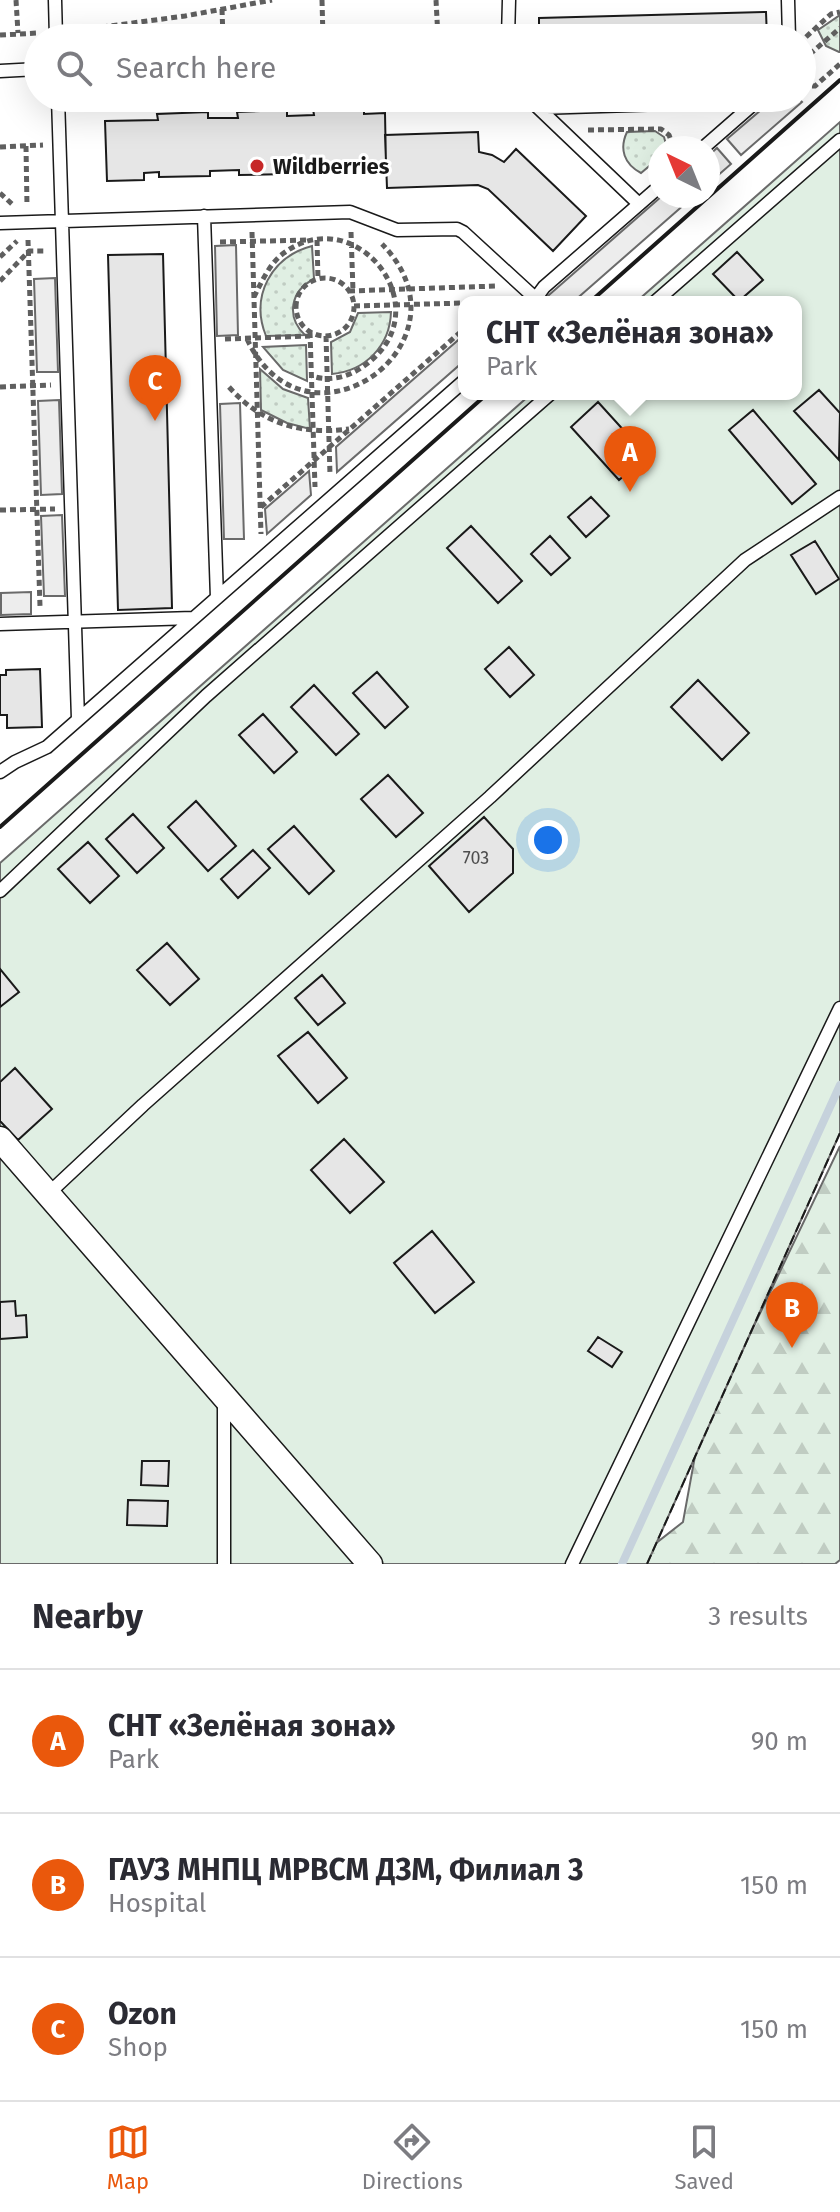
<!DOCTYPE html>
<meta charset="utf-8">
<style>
body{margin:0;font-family:"Fira Sans",sans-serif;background:#f2f2f3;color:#2b2b33}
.compass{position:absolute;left:648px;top:136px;width:72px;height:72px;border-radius:50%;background:#fff;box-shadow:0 8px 32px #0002;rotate:317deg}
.you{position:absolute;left:548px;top:840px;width:28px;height:28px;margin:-20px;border:6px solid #fff;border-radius:50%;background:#1a73e8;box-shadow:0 0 0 12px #1a73e833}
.badge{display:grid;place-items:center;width:52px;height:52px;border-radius:50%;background:#ea580c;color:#fff;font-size:26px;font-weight:700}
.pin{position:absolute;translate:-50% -66px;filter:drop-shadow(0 2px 4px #0008)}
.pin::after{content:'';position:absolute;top:42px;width:28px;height:24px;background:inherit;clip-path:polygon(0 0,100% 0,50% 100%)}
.popup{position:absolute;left:458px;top:296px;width:344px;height:104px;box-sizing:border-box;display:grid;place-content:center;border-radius:16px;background:#fff;filter:drop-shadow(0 2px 6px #0005);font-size:26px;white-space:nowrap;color:#7c7c81}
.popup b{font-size:30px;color:#2b2b33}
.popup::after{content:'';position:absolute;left:50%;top:100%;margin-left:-16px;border:16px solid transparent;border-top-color:#fff}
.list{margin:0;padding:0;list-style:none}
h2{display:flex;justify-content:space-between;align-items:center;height:104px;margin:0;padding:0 32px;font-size:34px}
h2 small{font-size:26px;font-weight:400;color:#7c7c81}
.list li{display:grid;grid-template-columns:52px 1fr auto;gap:24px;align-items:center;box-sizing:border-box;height:144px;padding:0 32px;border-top:2px solid #e1e1e2}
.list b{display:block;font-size:30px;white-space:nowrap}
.list p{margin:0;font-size:26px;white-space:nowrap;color:#7c7c81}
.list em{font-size:26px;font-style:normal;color:#7c7c81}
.icon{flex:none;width:44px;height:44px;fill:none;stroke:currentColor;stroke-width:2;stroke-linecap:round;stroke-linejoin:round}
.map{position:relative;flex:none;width:840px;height:1564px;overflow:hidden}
.search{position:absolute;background:#fff;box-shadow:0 8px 32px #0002;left:24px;right:24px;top:24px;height:88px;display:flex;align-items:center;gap:20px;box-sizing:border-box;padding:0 28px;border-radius:44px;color:#7c7c81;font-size:30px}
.sheet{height:536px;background:#fff}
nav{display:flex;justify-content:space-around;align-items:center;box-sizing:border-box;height:112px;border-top:2px solid #e1e1e2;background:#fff;font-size:22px;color:#7c7c81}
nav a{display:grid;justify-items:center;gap:4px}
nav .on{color:#ea580c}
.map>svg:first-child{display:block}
</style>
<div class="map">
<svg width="840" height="1564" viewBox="0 0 840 1564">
<defs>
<pattern id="forest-firs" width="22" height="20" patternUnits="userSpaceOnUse" patternTransform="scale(2)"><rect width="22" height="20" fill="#e0efe3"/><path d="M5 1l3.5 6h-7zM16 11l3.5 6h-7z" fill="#c0ccc2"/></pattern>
<pattern id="park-dots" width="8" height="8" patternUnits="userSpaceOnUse" patternTransform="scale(2)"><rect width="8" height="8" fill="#e0efe3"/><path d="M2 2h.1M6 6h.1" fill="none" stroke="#c0ccc2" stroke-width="1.8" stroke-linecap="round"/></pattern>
</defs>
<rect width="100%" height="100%" fill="#fff"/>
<path fill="url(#forest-firs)" stroke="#6a6a6a" stroke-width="2" d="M840 1146V1560L835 1564H645L655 1544 683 1522 697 1445Z"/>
<path fill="url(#park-dots)" stroke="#6a6a6a" stroke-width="2" d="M840 15V52H839L826 46 818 30Z
M655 131 664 137 667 148H660V157L641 173C624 164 619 149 627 132Z
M312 246 314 279C290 291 286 317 305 335L266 336C250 296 271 257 312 246Z
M391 312C390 346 365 371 332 374L331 342 350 332 358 313Z
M306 345 307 381 283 370 263 347Z
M260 369 283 389 308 398 310 429 287 423 261 410Z"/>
<path fill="#e0efe3" stroke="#6a6a6a" stroke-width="2" d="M840 122V1133L647 1564H0V863L531 394H796V302H636Z"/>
<path fill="#ededed" stroke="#6a6a6a" stroke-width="2" d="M775 98H798L802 102 741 155 727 139Z
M717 148 731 164 708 184V156Z
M662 196H694L573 302H541Z
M236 245 238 335 217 336 215 246Z
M55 278 58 372H37L34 279Z
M464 335V361L337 472 336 447Z
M59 400 62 494 41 495 38 401Z
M240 403 244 539H224L220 404Z
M309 471 311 495 267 534 265 509Z
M62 515 65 596H44L41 516Z
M31 592V614L1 615V593Z"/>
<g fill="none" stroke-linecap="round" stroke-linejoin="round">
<path stroke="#c6d2dc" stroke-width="8" d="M622 1564 840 1085"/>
</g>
<path fill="#e6e6e6" stroke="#1a1a1a" stroke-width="2" d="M766 12 767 38H539V18Z
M364 107V114L385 113 386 166H365V172L315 173V168L288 169V174L239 175V170L210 171V176L159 177V172L144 173V180L107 181 105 121 158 120 157 114 208 112V118H238L237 112 287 110V116L314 115 313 109Z
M478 132 479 152 492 155 504 162 516 149 586 216 553 251 488 189 478 185 387 188 385 135Z
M737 252 763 280 739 301 713 274Z
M163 254 172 608 118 610 108 255Z
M819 390 840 413 839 460 794 411Z
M598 402 647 456 619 480 571 427Z
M753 410 816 484 792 504 729 430Z
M591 497 609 516 586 537 568 517Z
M471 526 522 581 498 603 447 548Z
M550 536 570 558 551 575 531 554Z
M815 541 839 579 816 594 791 555Z
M509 647 534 675 510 697 485 669Z
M40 669 42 727 7 728V715H0V675H6V670Z
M377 672 408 707 385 728 353 693Z
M698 680 749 733 722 760 671 707Z
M314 685 359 734 336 755 291 707Z
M263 714 297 752 274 773 239 735Z
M388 775 423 813 396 837 361 799Z
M196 801 236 846 208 871 168 827Z
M133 814 164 848 137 873 106 839Z
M484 817 513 849V873L469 912 429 866Z
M294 826 334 871 309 894 268 849Z
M88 842 119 876 90 903 58 869Z
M253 850 270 868 238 898 221 879Z
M167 943 199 979 170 1005 137 970Z
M0 969 19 992 0 1007Z
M322 975 345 1003 318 1025 295 998Z
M308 1032 347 1078 318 1103 278 1056Z
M15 1068 52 1109 18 1140 0 1121V1082Z
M344 1139 384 1182 350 1213 311 1170Z
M432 1231 474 1282 435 1313 394 1263Z
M15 1301 16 1316 26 1315 27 1337 0 1339V1302Z
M598 1337 622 1352 612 1367 588 1351Z
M142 1461H169L168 1486 141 1485Z
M128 1500 168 1501 167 1526 127 1525Z"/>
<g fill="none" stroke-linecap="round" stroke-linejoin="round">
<g stroke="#1a1a1a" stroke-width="15">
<path id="lane" d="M55 0 56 38
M788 0 789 38
M508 38 509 0
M0 71 38 69
M58 98 78 719
M528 98 639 204
M539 108 756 101
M703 148 758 100
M204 216 217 598
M0 223 350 212 397 230 457 229 463 232 535 298
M533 302 544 287 660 186
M655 302 840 140
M0 624 193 618
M0 772 15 762 47 747 464 381
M0 891 206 696 550 394
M48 1194 143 1105 490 797 745 560 840 497
M224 1399V1564
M572 1564 840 1008"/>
</g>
<g stroke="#1a1a1a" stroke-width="27">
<path id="street" d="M0 1139 370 1564"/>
</g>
<path stroke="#5f5f5f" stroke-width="5" stroke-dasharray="6 4" stroke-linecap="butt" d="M16 0 18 33
M322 0 323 38
M436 0 438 38
M222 9 223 38
M72 31 185 16 272 0
M0 35 38 33
M806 37 831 14 840 12
M802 61 840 28
M802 86H815L840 64
M588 130 661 129 669 135 674 148
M26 146 27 206
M0 147 43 145
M0 193 12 204
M252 232 261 534
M351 232 353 291
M28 240 40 606
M317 240 318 279
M220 242 310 240
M0 257 17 241
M296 307a29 29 0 1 1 58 0a29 29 0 1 1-58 0Z
M0 281 29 251H46
M349 291 496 286
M254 297C261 283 268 267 280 256 354 195 445 310 364 366 349 377 329 382 312 376
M482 302 509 299
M354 306 464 303
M310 332 315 487
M326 336 330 475
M225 339 310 336
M247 339C306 465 479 343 382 244
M0 387 51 385
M229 387C262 424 301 435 349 429
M261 507 464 329
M0 510 55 509"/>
<use href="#lane" stroke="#fff" stroke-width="12"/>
<use href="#street" stroke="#fff" stroke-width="24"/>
<path stroke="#1a1a1a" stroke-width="2" stroke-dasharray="10 4" stroke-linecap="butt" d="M647 1564 840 1133"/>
<path stroke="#1a1a1a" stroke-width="4" d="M590 302 840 80
M0 827 487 394"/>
</g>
<circle fill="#c62828" stroke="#fff" stroke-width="3" cx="257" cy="166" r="8"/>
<g text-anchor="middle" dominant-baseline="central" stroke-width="6" stroke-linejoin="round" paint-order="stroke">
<g font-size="18" fill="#4d4d4d">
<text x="476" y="858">703</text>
</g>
<g font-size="22" font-weight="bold" fill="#1a1a1a" stroke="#fff" text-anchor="start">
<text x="273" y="166">Wildberries</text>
</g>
</g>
</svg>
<svg class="compass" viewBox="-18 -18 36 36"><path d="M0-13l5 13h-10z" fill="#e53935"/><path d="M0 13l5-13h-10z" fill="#7c7c81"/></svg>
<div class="you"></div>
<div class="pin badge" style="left:630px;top:492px">A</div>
<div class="popup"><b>СНТ «Зелёная зона»</b>Park</div>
<div class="pin badge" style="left:792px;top:1348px">B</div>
<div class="pin badge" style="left:155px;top:421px">C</div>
<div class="search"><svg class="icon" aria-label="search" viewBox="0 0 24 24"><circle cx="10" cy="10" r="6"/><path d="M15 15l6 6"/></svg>Search here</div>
</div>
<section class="sheet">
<h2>Nearby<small>3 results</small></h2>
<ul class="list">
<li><span class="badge">A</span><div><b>СНТ «Зелёная зона»</b><p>Park</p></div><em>90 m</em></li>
<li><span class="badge">B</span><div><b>ГАУЗ МНПЦ МРВСМ ДЗМ, Филиал 3</b><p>Hospital</p></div><em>150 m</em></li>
<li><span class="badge">C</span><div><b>Ozon</b><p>Shop</p></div><em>150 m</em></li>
</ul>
</section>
<nav>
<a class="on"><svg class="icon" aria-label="map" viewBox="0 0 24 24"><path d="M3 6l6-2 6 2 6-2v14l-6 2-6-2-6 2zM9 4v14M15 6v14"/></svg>Map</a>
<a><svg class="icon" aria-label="directions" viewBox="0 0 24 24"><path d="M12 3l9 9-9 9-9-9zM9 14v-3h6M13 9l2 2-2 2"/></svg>Directions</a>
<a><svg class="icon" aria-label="saved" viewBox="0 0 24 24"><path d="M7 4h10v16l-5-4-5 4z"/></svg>Saved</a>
</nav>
